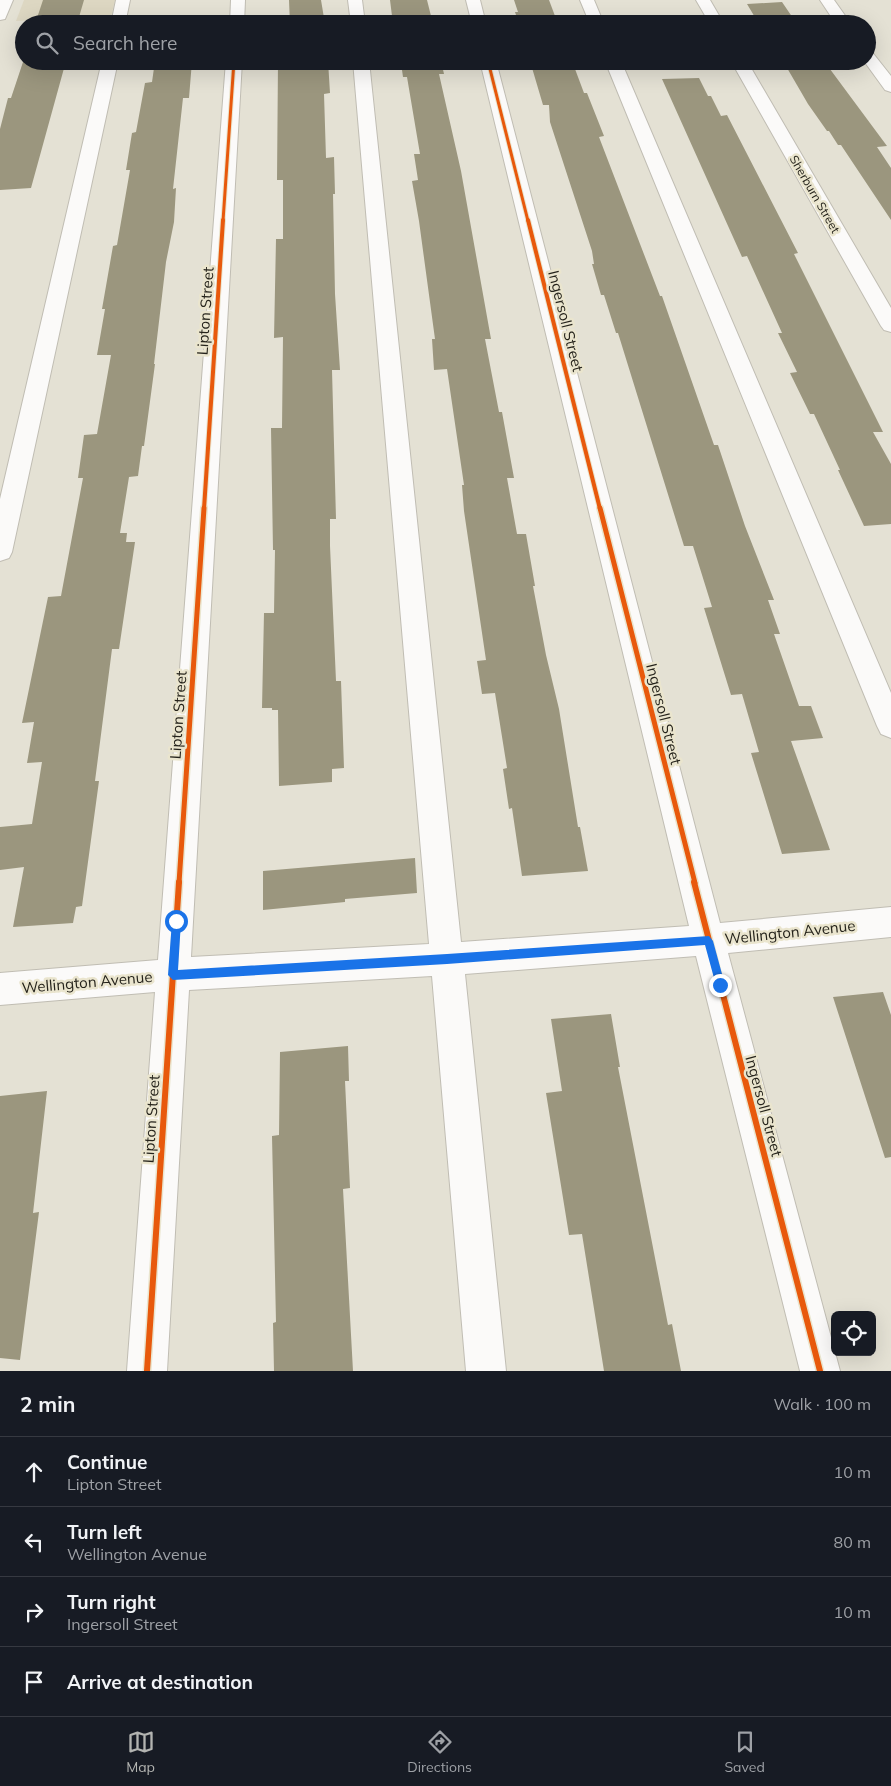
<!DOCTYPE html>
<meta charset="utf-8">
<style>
body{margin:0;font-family:Mulish,sans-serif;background:#20242c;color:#f1f3f6}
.controls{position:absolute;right:15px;bottom:15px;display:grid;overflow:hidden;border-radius:8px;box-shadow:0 5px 20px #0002}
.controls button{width:45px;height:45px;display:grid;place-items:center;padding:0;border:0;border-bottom:1px solid #363941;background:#171b24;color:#f1f3f6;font:25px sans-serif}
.stop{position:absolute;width:15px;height:15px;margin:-11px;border:4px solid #1a73e8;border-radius:50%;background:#fff}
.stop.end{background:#1a73e8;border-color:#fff;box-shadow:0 1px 5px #0008}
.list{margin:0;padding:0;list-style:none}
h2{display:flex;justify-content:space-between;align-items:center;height:65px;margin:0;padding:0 20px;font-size:21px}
h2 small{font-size:16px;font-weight:400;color:#9ea1a6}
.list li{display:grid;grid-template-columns:32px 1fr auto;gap:15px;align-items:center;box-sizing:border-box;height:70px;padding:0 20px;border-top:1px solid #363941}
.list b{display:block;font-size:19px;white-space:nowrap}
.list p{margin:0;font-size:16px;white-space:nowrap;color:#9ea1a6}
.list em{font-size:16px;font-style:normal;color:#9ea1a6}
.icon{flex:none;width:28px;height:28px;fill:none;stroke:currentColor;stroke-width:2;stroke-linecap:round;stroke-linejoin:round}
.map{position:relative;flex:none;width:891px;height:1371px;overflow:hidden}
.search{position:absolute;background:#171b24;box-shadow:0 5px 20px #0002;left:15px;right:15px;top:15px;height:55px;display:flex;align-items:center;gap:12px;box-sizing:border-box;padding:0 18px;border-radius:28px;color:#9ea1a6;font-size:19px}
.sheet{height:345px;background:#171b24}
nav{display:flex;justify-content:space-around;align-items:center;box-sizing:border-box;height:70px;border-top:1px solid #363941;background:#171b24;font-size:14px;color:#9ea1a6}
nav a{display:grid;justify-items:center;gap:2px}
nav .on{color:#b3b4b1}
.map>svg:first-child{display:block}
</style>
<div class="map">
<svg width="891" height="1371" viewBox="0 0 891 1371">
<rect width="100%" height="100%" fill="#e4e1d4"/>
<path fill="#ddd7c2" d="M24 0H115L111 17 16 21Z"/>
<path fill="#9b967e" d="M43 0H84L77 24H35Z
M289 0H321L325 24H290Z
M390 0H427L433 24H393Z
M514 0H549L558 24H519L515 12H518Z
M782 2 797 24H759L747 4Z
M24 59V61H66L31 188 0 190V129L8 98H11Z
M155 61H192L189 98H183L173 189 176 188 174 222 166 262 154 364H155L144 446H142L138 476 129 477 120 533H127L126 542H135L119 649H112L95 781H99L82 906 76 907 73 923 13 927 24 867 0 870V827L32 824 42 762 27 763 34 722 22 723 48 597 61 596 83 478H78L84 435 97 434 111 355H97L105 309H102L113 246 117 245 130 170H126L132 133 136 132 145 83 152 82Z
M278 61H328L330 93 324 94 326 158 334 157 335 194H333L335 294 340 370H332L336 519H330V546L336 681H341L344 768 332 769V782L279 786 278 710H272V708H262L264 613H274L275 550H273L271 428H282L283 337 274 338 276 239H283V180H277Z
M398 61H441L444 74H439L461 171 491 339H485L499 412H502L514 478H507L517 534H526L535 586H533L546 655 559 709 578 827H580L588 871 522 876 512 808 509 809 503 769 507 768 495 693 482 694 477 661 486 660 464 511 462 485H464L447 369 434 370 432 339H435L419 221 412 181 418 180 414 154H420L407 77H403L401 63Z
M530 61H572L584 93H587L604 136 599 137 660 296H662L714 445H718L745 526 774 600H768L780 634H774L799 706H811L823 738 791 741 830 850 782 854 751 753 759 752 742 694 731 695 704 608 712 607 693 546H684L618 333H616L604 295H601L592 264H594L592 251 550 122 549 105H543Z
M783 61H824L887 146 877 147 891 168V220L841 145H838L829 131H827L808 104Z
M699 78 708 96H711L721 116 727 115 798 253 794 254 883 432H873L891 464V524L864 526 838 470H840L814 414H810L790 373 797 372 778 333H782L747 256 742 257 662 79Z
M415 858 417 893 345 899V902L263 910V871Z
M883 992 891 1015V1157L885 1158 833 997Z
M611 1014 620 1067H618L668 1325 672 1324 681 1371H604L582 1234 569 1235 546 1093 562 1091 551 1019Z
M348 1046 349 1081H345L350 1188 343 1189 353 1371H274L273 1323 276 1322 272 1136 279 1135 280 1052Z
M47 1091 33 1213 39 1212 20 1360 0 1358V1096Z"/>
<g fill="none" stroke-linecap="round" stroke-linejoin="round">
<g stroke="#c0bdb3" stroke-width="2">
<path id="minor" d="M0 0H13L5 19 0 20Z
M116 0H130L125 24H111Z
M231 0H245L244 24H230Z
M348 0H362L365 24H351Z
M466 0H480L486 24H472Z
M580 0H594L604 24H590Z
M696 0H710L724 24H710Z
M820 0H834L851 24H836Z
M867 50 872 52 891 76V92L885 90 864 61H867Z
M102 61H118L12 552 9 558 0 561V499Z
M226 61H242L191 957 429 944 353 61H369L461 942 689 926 480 61H496L720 923 891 907V937L728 953 840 1371H800L696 956 465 974 506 1371H466L432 976 189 990 167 1371H127L155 992 0 1005V973L158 960Z
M605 61H621L891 693V738L881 734 877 726Z
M731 61H747L891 308V332L884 330 881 326Z"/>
</g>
<use href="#minor" fill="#fbfaf9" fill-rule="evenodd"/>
<g stroke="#eae5ce" stroke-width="5">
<path id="cycleway-far3" d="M488 61 528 221
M223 221 234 61"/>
</g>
<g stroke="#eae5ce" stroke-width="6">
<path id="cycleway-far2" d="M528 220 600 509
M204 509 223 220"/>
</g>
<g stroke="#eae5ce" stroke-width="8">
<path id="cycleway-far1" d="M600 508 695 883
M179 883 204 508"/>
</g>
<g stroke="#eae5ce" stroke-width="9">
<path id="cycleway" d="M694 882 820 1371
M147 1371 179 882"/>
</g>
<use href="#cycleway-far3" stroke="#e8590c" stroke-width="3"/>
<use href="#cycleway-far2" stroke="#e8590c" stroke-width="4"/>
<use href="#cycleway-far1" stroke="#e8590c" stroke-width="5"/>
<use href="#cycleway" stroke="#e8590c" stroke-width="6"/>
</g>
<path fill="#1a73e8" d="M176 916 181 921 178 970 447 954 709 936 713 941 725 985 720 990 717 989 705 945 447 964 173 980 168 975 172 921Z"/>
<g text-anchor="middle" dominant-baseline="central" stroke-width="5" stroke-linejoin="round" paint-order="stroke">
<g font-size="12" fill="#25231b" stroke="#eae5ce">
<text transform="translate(815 194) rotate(60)">Sherburn Street</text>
</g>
<g font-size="15" fill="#25231b" stroke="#eae5ce">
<text transform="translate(205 311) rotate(-86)">Lipton Street</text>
<text transform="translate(566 321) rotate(76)">Ingersoll Street</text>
<text transform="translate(664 714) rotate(76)">Ingersoll Street</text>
<text transform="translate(178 715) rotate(-86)">Lipton Street</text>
<text transform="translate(790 932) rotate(-6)">Wellington Avenue</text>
<text transform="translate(87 982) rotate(-5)">Wellington Avenue</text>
<text transform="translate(764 1106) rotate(75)">Ingersoll Street</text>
<text transform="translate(151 1119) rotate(-86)">Lipton Street</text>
</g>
</g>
</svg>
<div class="controls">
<button><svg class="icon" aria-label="locate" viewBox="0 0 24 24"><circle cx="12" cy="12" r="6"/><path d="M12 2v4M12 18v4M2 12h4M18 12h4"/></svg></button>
</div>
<div class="stop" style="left:176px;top:921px"></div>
<div class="stop end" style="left:720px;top:985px"></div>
<div class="search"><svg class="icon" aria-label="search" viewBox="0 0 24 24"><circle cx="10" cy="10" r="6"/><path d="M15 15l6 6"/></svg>Search here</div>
</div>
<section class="sheet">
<h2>2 min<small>Walk · 100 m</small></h2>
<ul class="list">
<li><svg class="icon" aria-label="ahead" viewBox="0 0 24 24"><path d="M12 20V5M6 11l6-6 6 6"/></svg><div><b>Continue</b><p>Lipton Street</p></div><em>10 m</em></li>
<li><svg class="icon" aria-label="left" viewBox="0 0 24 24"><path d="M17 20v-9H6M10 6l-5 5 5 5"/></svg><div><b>Turn left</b><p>Wellington Avenue</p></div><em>80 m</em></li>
<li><svg class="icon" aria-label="right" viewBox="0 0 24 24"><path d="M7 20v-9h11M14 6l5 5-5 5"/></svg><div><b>Turn right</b><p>Ingersoll Street</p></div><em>10 m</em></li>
<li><svg class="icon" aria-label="arrive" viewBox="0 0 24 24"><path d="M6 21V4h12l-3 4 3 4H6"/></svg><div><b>Arrive at destination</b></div></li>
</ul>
</section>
<nav>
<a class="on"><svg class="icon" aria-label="map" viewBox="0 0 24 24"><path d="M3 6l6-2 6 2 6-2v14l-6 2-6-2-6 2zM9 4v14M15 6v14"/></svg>Map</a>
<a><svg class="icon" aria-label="directions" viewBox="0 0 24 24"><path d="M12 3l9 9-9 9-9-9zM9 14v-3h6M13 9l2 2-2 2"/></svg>Directions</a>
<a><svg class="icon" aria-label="saved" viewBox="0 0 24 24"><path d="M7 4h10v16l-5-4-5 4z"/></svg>Saved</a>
</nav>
